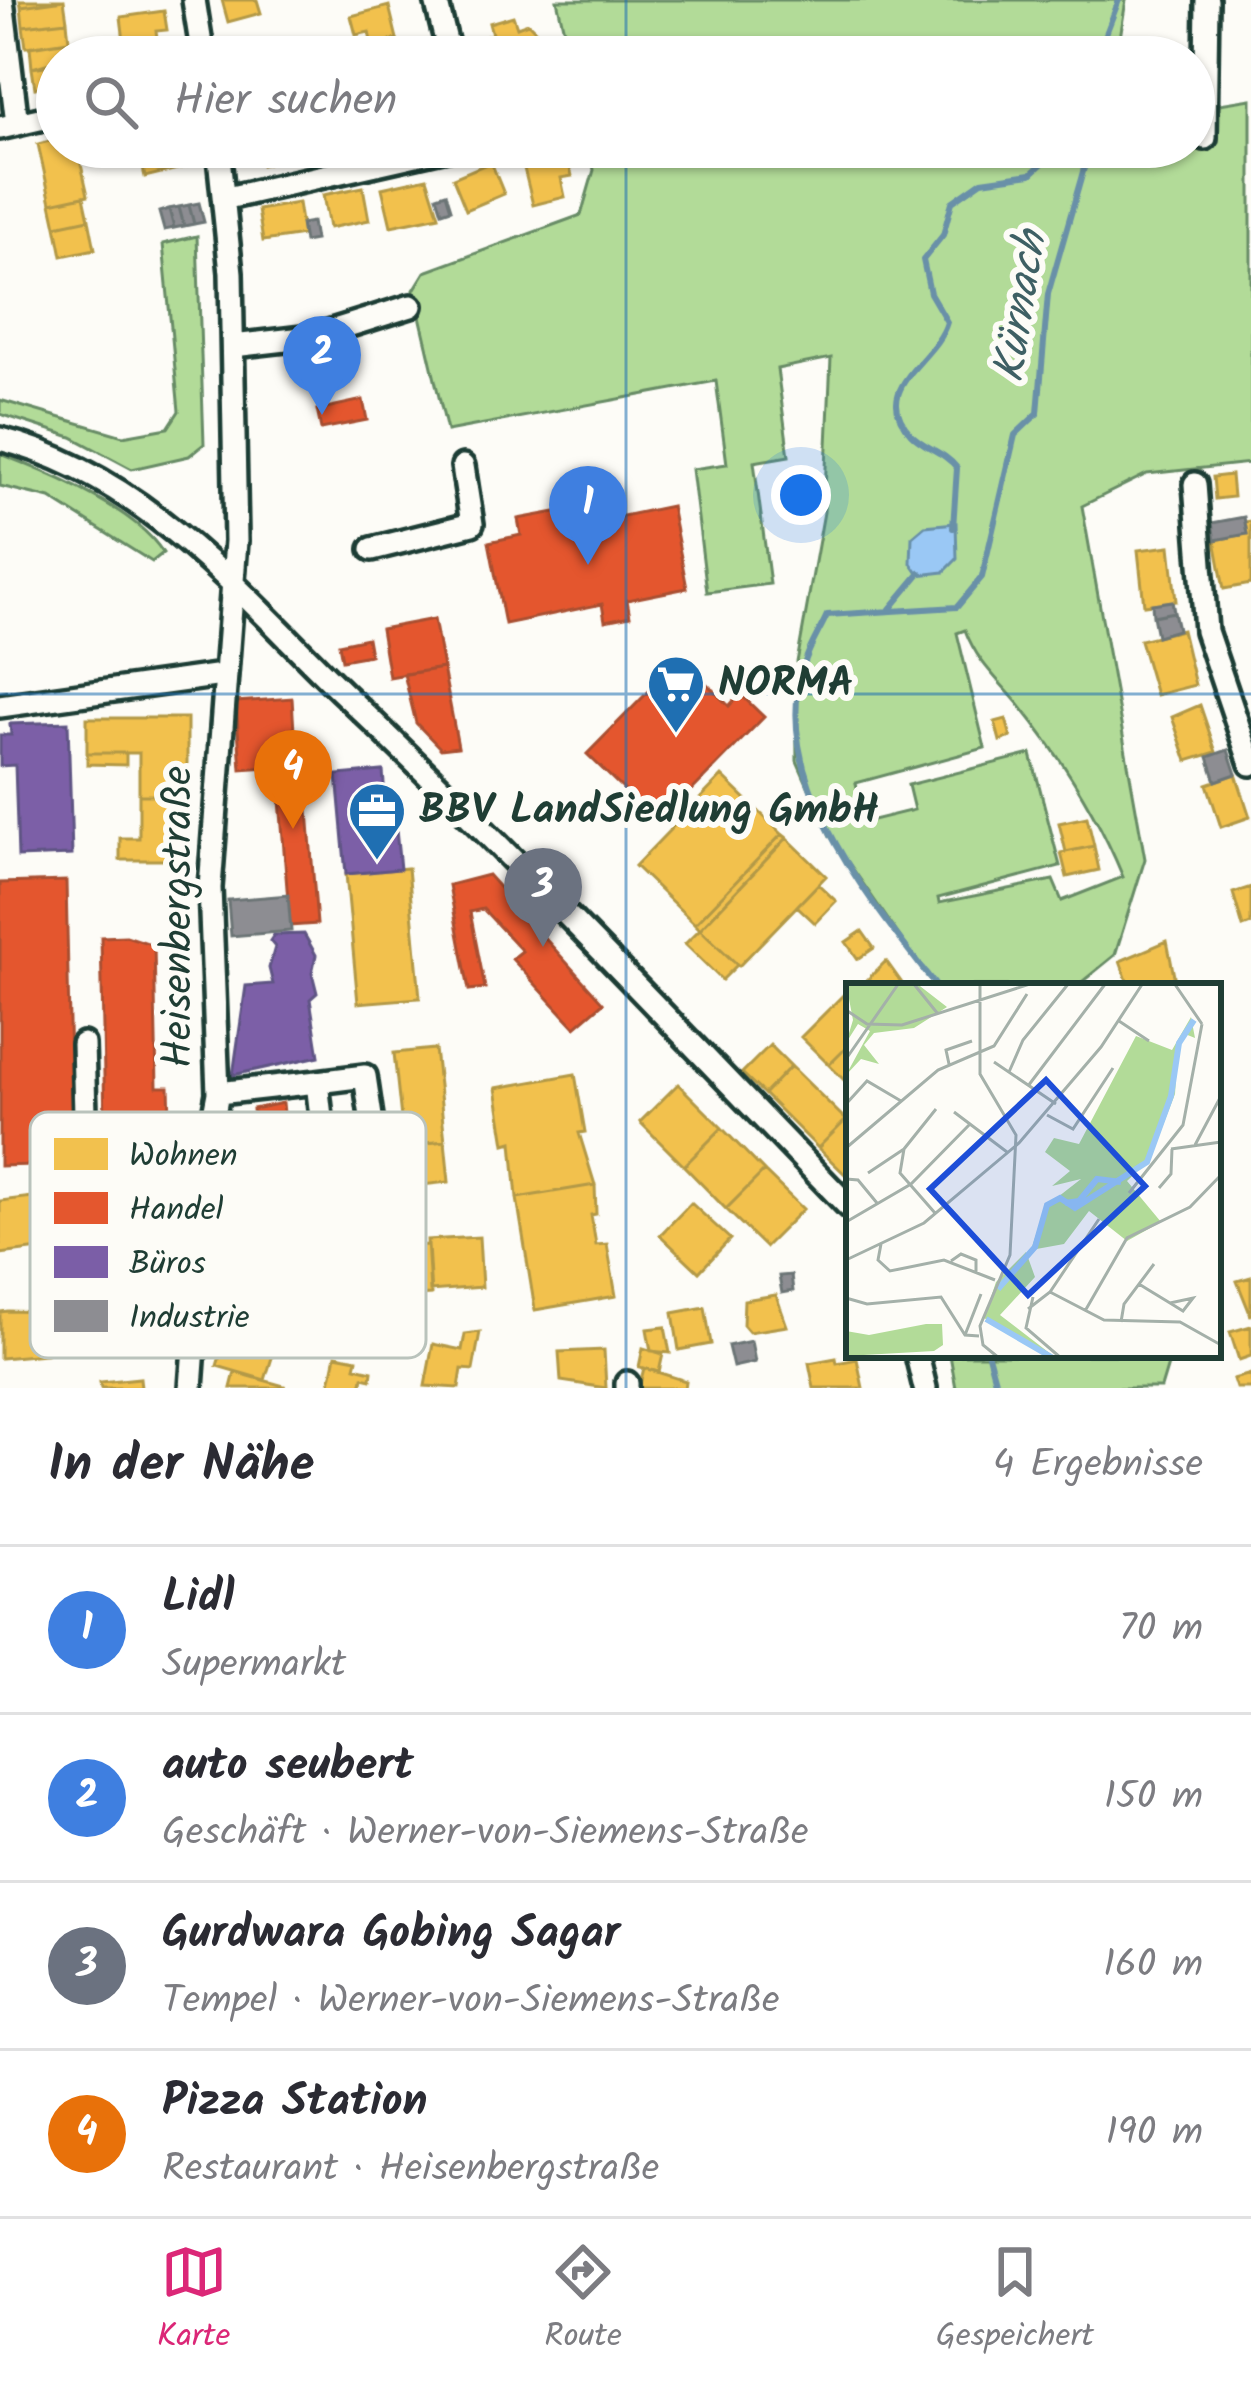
<!DOCTYPE html>
<html lang="de">
<meta charset="utf-8">
<style>
body{margin:0;font-family:Kalam,sans-serif;background:#f7f7f7;color:#2b2b33}
.you{position:absolute;left:801px;top:495px;width:42px;height:42px;margin:-30px;border:9px solid #fff;border-radius:50%;background:#1a73e8;box-shadow:0 0 0 18px #1a73e833}
.badge{display:grid;place-items:center;width:78px;height:78px;border-radius:50%;background:#db2777;color:#fff;font-size:39px;font-weight:700}
.pin{position:absolute;translate:-50% -99px;filter:drop-shadow(0 3px 6px #0008)}
.pin::after{content:'';position:absolute;top:63px;width:42px;height:36px;background:inherit;clip-path:polygon(0 0,100% 0,50% 100%)}
.list{margin:0;padding:0;list-style:none}
h2{display:flex;justify-content:space-between;align-items:center;height:156px;margin:0;padding:0 48px;font-size:51px}
h2 small{font-size:39px;font-weight:400;color:#7c7c81}
.list li{display:grid;grid-template-columns:78px 1fr auto;gap:36px;align-items:center;box-sizing:border-box;height:168px;padding:0 48px;border-top:3px solid #e1e1e2}
.list b{display:block;font-size:45px;white-space:nowrap}
.list p{margin:0;font-size:39px;white-space:nowrap;color:#7c7c81}
.list em{font-size:39px;font-style:normal;color:#7c7c81}
.icon{flex:none;width:66px;height:66px;fill:none;stroke:currentColor;stroke-width:2;stroke-linecap:round;stroke-linejoin:round}
.map{position:relative;flex:none;width:1251px;height:1388px;overflow:hidden}
.search{position:absolute;background:#fff;box-shadow:0 3px 9px #0004;left:36px;right:36px;top:36px;height:132px;display:flex;align-items:center;gap:30px;box-sizing:border-box;padding:0 42px;border-radius:66px;color:#7c7c81;font-size:45px}
.sheet{height:828px;background:#fff}
nav{display:flex;justify-content:space-around;align-items:center;box-sizing:border-box;height:168px;border-top:3px solid #e1e1e2;background:#fff;font-size:33px;color:#7c7c81}
nav a{display:grid;justify-items:center;gap:6px}
nav .on{color:#db2777}
.map>svg:first-child{display:block}
</style>
<div class="map">
<svg width="1251" height="1388" viewBox="0 0 1251 1388">
<rect width="100%" height="100%" fill="#fdfcf7"/>
<filter id="ink" filterUnits="userSpaceOnUse"><feTurbulence type="fractalNoise" baseFrequency=".00833" numOctaves="2"/><feDisplacementMap in="SourceGraphic" scale="24" xChannelSelector="R" yChannelSelector="G"/><feConvolveMatrix kernelMatrix="1 2 1 2 8 2 1 2 1" color-interpolation-filters="sRGB"/></filter>
<g filter="url(#ink)">
<path fill="#b2db98" stroke="#688c66" stroke-width="3" fill-rule="evenodd" d="M557 0H1126L1117 57H570Z
M1251 99V463L1147 474 1082 506 1145 859 1115 955 1077 986H934L830 836 797 761 796 668 824 512 831 358 777 369 789 456 754 462 770 584 707 592 692 469 727 464 716 381 447 431 414 290 425 272 581 215 594 170 589 147H1194V108ZM965 630C978 664 998 679 1020 706 1062 758 1098 816 1123 877L1062 901 1053 880 939 903 938 898 1060 866 1031 754 908 785 914 810 865 822 856 783 985 748 957 633Z
M197 236 204 444 189 456 132 469 72 437 0 414V400L123 436 168 428 179 411 163 244Z
M0 454C47 472 137 509 163 553L152 562 50 498 0 486Z
M950 1355H1171L1161 1388H956Z"/>
<path fill="#9ac8f5" stroke="#6990a8" stroke-width="3" d="M956 523 957 559 944 572 919 575 911 563 912 537 925 526Z"/>
<path fill="#f2c14e" stroke="#b39946" stroke-width="3" d="M20 0H64L21 6Z
M64 0 67 21 23 26 21 6Z
M222 0H257L261 13 228 22Z
M389 6 397 39 372 46 369 32 356 35 351 16Z
M164 11 167 30 156 31 160 57H126L121 17Z
M513 16 517 27 528 23 536 31 522 50 497 56 486 36 492 34 489 23Z
M67 21 69 41 26 47 23 26Z
M69 41 71 57 32 68 30 47Z
M57 64V85L35 88 32 68Z
M57 139V147H77L88 195 51 203 38 144Z
M138 147H181L186 167 145 177Z
M258 147H300L302 156 262 165Z
M551 147H565L572 176 561 178 565 197 533 205 519 148Z
M491 162 504 194 466 210 453 178Z
M427 178 439 216 391 226 382 188Z
M363 187 369 220 329 228 323 195Z
M84 196 89 219 56 226 51 203Z
M298 203 303 235 263 241 258 210Z
M89 219 95 249 62 256 56 226Z
M1231 475 1233 497 1215 499 1213 477Z
M1251 521V584L1224 589 1215 540 1247 534 1245 522Z
M1170 546 1176 601 1144 605 1138 550Z
M1182 630 1195 685 1156 695 1140 640Z
M1200 705 1216 752 1187 761 1172 717Z
M87 718H187V795H139V753H87Z
M1006 719 1011 737 1000 741 995 722Z
M87 753H126V765L87 764Z
M1236 774 1250 817 1221 827 1207 784Z
M722 776 782 834 695 924 635 866Z
M139 795H181L182 860H120V838H139Z
M1087 817 1094 846 1066 852 1059 823Z
M782 834 787 838 700 929 695 924Z
M787 838 826 876 739 966 700 929Z
M1094 846 1099 870 1067 877 1061 853Z
M408 868 420 998 358 1003 346 874Z
M818 884 836 901 815 923 797 906Z
M1251 887V924L1243 927 1233 893Z
M700 929 737 965 722 980 685 944Z
M862 931 874 948 858 959 846 942Z
M1167 941 1176 986H1129L1120 961Z
M886 961 904 986H863L862 985Z
M849 989V1045L829 1065 801 1037Z
M770 1045 791 1066 764 1094 742 1073Z
M849 1045V1085L829 1065Z
M435 1049 445 1141 404 1146 394 1053Z
M791 1066 846 1120 818 1148 764 1094Z
M575 1074 585 1132 579 1133 595 1185 517 1198 512 1142 505 1144 496 1088Z
M678 1084 722 1128 684 1166 640 1122Z
M846 1120 849 1123V1178L818 1148Z
M722 1128 764 1171 726 1209 684 1166Z
M445 1141 449 1182 367 1191 363 1150Z
M764 1171 803 1209 765 1247 726 1209Z
M595 1185 596 1214 591 1215 596 1245 607 1244 616 1296 535 1310 517 1198Z
M33 1197 40 1249 0 1254V1201Z
M691 1203 730 1239 699 1272 660 1235Z
M479 1237 482 1287 430 1291 427 1240Z
M428 1245 431 1295 378 1298 374 1248Z
M1251 1277V1316L1237 1281Z
M776 1295 787 1326 749 1332 743 1325 744 1300Z
M705 1307 711 1344 679 1350 673 1313Z
M8 1311 43 1312 46 1354 0 1358V1312Z
M232 1315 281 1329 265 1380 217 1366Z
M1251 1326V1356L1239 1360 1230 1332Z
M665 1327 670 1353 651 1351 647 1329Z
M480 1332 473 1370 462 1369 459 1388 425 1386 433 1344 462 1350 465 1334Z
M643 1348 663 1354 659 1372 639 1367Z
M604 1350 606 1388 561 1381 559 1352Z
M336 1355 357 1359 355 1367 372 1371 371 1379 363 1377 361 1388H329Z
M836 1358 837 1363 857 1359 863 1388H814L809 1363Z
M644 1368 686 1381 685 1388H639Z
M235 1372 284 1386 283 1388H231Z
M1251 1374V1388H1236L1233 1379Z
M140 1378 141 1388H101L100 1382Z"/>
<path fill="#e4572e" stroke="#a94f30" stroke-width="3" d="M363 400 367 420 321 429 317 410Z
M671 506 687 588 627 600 630 616 605 621 602 604 505 624 489 542 521 535 518 519 572 509 575 526Z
M434 619 443 668 389 677 381 629Z
M367 638 370 655 342 660 339 644Z
M690 667 729 706 740 694 764 717 659 824 587 754 656 684 665 693Z
M443 668 458 747 441 749 416 723 404 674Z
M292 698 296 765 241 769 236 702Z
M307 798 317 924 290 926 280 800Z
M488 875 603 1003 575 1027 512 959 522 951 483 909 470 912 485 988 469 990 449 885Z
M66 881 72 1164 0 1166V883Z
M126 936 154 945 157 1087H169L170 1119 105 1121 101 937Z
M283 1103 287 1145 256 1149 253 1109Z"/>
<path fill="#7b5ea7" stroke="#5f5484" stroke-width="3" d="M68 722 72 855 18 857 15 765 0 766V735H11L10 724Z
M383 771 387 821 395 820 400 869 346 874 337 775Z
M304 934 316 955 312 973 317 993 310 999 319 1056 233 1075 246 986 273 984 269 968 275 947 270 941 274 935Z"/>
<path fill="#8d8d92" stroke="#6c7576" stroke-width="3" d="M446 193 451 209 442 212 437 196Z
M199 203 204 222 194 224 189 205Z
M189 205 194 224 184 226 179 207Z
M179 207 184 226 174 228 169 209Z
M169 209 174 228 164 230 159 212Z
M312 222 315 240 304 242 301 224Z
M1244 517 1247 534 1215 540 1212 523Z
M1172 601 1174 612 1153 616 1152 604Z
M1174 612 1178 630 1157 636 1153 616Z
M1228 750 1236 774 1216 781 1208 757Z
M288 895 291 931 231 936 228 900Z
M791 1275 793 1291 782 1293 779 1276Z
M751 1341 755 1362 733 1367 728 1346Z"/>
<g fill="none" stroke-linecap="round" stroke-linejoin="round">
<path stroke="#6990a8" stroke-width="6" d="M1097 57 1119 0
M953 528 957 468C945 452 924 448 911 434 868 387 936 362 947 322L930 293 923 260 943 235 952 202 982 181 1031 174 1060 147
M890 609 920 573
M936 986C872 903 767 778 804 665 809 647 820 631 827 615L957 607 982 577 1015 435 1038 413 1048 294 1090 147
M988 1355 997 1388"/>
<g stroke="#1f3d34" stroke-width="30">
<path id="minor" d="M2 0 17 124
M194 0 203 57
M436 0 450 57
M0 128 57 115
M1205 138 1207 0
M227 198 451 147
M233 346 312 337 411 306
M0 439C145 475 241 595 345 695 519 860 682 1035 849 1207
M1195 484 1206 631 1251 764
M372 549 472 524 463 466
M0 706 222 675
M83 1044 86 1149 209 1141
M317 1082 365 1076 373 1130
M218 1093 317 1082 334 1231
M917 1355 925 1388
M627 1383V1388
M191 1388 209 1141 218 1093 210 888 236 541 231 273 218 147"/>
</g>
<use href="#minor" stroke="#fdfcf7" stroke-width="21"/>
</g>
</g>
<path fill="none" stroke="#1f6fb2" stroke-width="3" stroke-opacity="0.55" d="M626 0V57M626 147V1388M0 694H1251"/>
<defs>
<g id="supermarket-pin" transform="scale(3)"><path d="M0 17L-7.5 6A9.5 9.5 0 1 1 7.5 6Z" fill="#1f6fb2" stroke="#fdfcf7"/><path d="M-6-5.5h2.5l.6 2H6L4.5 2H-2.5L-4.4-4H-6ZM-1.5 3.2a1.3 1.3 0 1 0 .1 0ZM3 3.2a1.3 1.3 0 1 0 .1 0Z" fill="#fff"/></g>
<g id="office-pin" transform="scale(3)"><path d="M0 17L-7.5 6A9.5 9.5 0 1 1 7.5 6Z" fill="#1f6fb2" stroke="#fdfcf7"/><path d="M-6-3h4V-5.5h4V-3h4V5H-6ZM-1-4.5V-3h2v-1.5ZM-6 0V1H6V0Z" fill="#fff"/></g>
</defs>
<g fill-rule="evenodd">
<use href="#supermarket-pin" x="676" y="684"/>
<use href="#office-pin" x="377" y="811"/>
</g>
<g text-anchor="middle" dominant-baseline="central" stroke-width="12" stroke-linejoin="round" paint-order="stroke">
<g font-size="42" font-weight="bold" fill="#1f3d34" stroke="#fdfcf7" text-anchor="start">
<text x="718" y="684">NORMA</text>
<text x="419" y="811">BBV LandSiedlung GmbH</text>
</g>
<g font-size="42" fill="#1f3d34" stroke="#fdfcf7">
<text transform="translate(179 917) rotate(-90)">Heisenbergstraße</text>
</g>
<g font-size="45" font-style="italic" fill="#3e6064" stroke="#fdfcf7">
<text transform="translate(1022 307) rotate(-81)">Kürnach</text>
</g>
</g>
<g transform="translate(846 983)">
<rect width="375" height="375" fill="#fdfcf7"/>
<path d="M0 0H70L101 24 68 45 28 50 18 62 33 81 15 76 0 92 24 48 12 41 0 60 7 37ZM345 34 349 55 339 51 332 65 329 111 304 176 281 198 315 239 281 258 243 228 218 261 185 267 199 224 235 196 206 203 224 188 199 169 208 155 233 161 290 53 326 67ZM180 269 189 294 154 332 210 375 138 335 150 299ZM80 341H96L97 362 88 368 0 373V348L23 352Z" fill="#b2db98"/>
<path fill="none" stroke="#9ac8f5" stroke-width="6" d="M219 220 233 218 251 196 275 199M152 306 189 264 201 222 214 215 229 225 301 179 325 113 333 60 348 37M140 336 207 375"/>
<path fill="none" stroke="#a4b0a9" stroke-width="3" d="M67 0 92 31M134 0V91L170 152 164 272 134 343 137 362 153 375M328 0 356 41M0 27 21 41 56 42 187 0M273 38 303 58M0 76 53 0M148 79 210 121M103 81 100 67 126 58M163 89 177 57 223 0M182 103 260 0M0 121 21 98 55 118M108 129 161 169M201 132 227 146 267 85M349 162 375 113M0 165 92 87 148 63 181 11M325 166 375 159M22 190 58 166M0 196 12 197 31 220M313 205 325 191 326 166M283 210 337 142 356 41M89 230 54 190 58 166 90 126M0 239 65 201 125 140M35 261 32 277 44 288 98 277 149 297M0 277 78 240 173 160 255 64 297 0M105 278 115 271 130 277V289M293 301 301 306 324 320 337 328 347 315 324 320M204 309 258 337 334 339 375 362M187 314 180 345 215 375M0 315 21 321 95 314 119 352 133 353M182 326 204 309 253 236M239 328 281 255 344 224 375 192M275 339 278 321 308 281M119 352 135 311"/>
<path fill="#1d4ed8" fill-opacity="0.15" stroke="#1d4ed8" stroke-width="6" d="M200 97 299 203 182 312 84 206Z"/>
<rect width="375" height="375" fill="none" stroke="#1f3d34" stroke-width="6"/>
</g>
<rect x="30" y="1112" width="396" height="246" rx="18" fill="#fdfcf7" stroke="#bac3bc" stroke-width="3"/>
<rect x="54" y="1138" width="54" height="32" fill="#f2c14e"/>
<rect x="54" y="1192" width="54" height="32" fill="#e4572e"/>
<rect x="54" y="1246" width="54" height="32" fill="#7b5ea7"/>
<rect x="54" y="1300" width="54" height="32" fill="#8d8d92"/>
<g font-size="33" fill="#1f3d34">
<text x="129" y="1166">Wohnen</text>
<text x="129" y="1220">Handel</text>
<text x="129" y="1274">Büros</text>
<text x="129" y="1328">Industrie</text>
</g>
</svg>
<div class="you"></div>
<div class="pin badge" style="left:588px;top:565px;background:#3f7fe0">1</div>
<div class="pin badge" style="left:322px;top:415px;background:#3f7fe0">2</div>
<div class="pin badge" style="left:543px;top:947px;background:#6b7280">3</div>
<div class="pin badge" style="left:293px;top:829px;background:#e8710a">4</div>
<div class="search"><svg class="icon" aria-label="search" viewBox="0 0 24 24"><circle cx="10" cy="10" r="6"/><path d="M15 15l6 6"/></svg>Hier suchen</div>
</div>
<section class="sheet">
<h2>In der Nähe<small>4 Ergebnisse</small></h2>
<ul class="list">
<li><span class="badge" style="background:#3f7fe0">1</span><div><b>Lidl</b><p>Supermarkt</p></div><em>70 m</em></li>
<li><span class="badge" style="background:#3f7fe0">2</span><div><b>auto seubert</b><p>Geschäft · Werner-von-Siemens-Straße</p></div><em>150 m</em></li>
<li><span class="badge" style="background:#6b7280">3</span><div><b>Gurdwara Gobing Sagar</b><p>Tempel · Werner-von-Siemens-Straße</p></div><em>160 m</em></li>
<li><span class="badge" style="background:#e8710a">4</span><div><b>Pizza Station</b><p>Restaurant · Heisenbergstraße</p></div><em>190 m</em></li>
</ul>
</section>
<nav>
<a class="on"><svg class="icon" aria-label="map" viewBox="0 0 24 24"><path d="M3 6l6-2 6 2 6-2v14l-6 2-6-2-6 2zM9 4v14M15 6v14"/></svg>Karte</a>
<a><svg class="icon" aria-label="directions" viewBox="0 0 24 24"><path d="M12 3l9 9-9 9-9-9zM9 14v-3h6M13 9l2 2-2 2"/></svg>Route</a>
<a><svg class="icon" aria-label="saved" viewBox="0 0 24 24"><path d="M7 4h10v16l-5-4-5 4z"/></svg>Gespeichert</a>
</nav>
